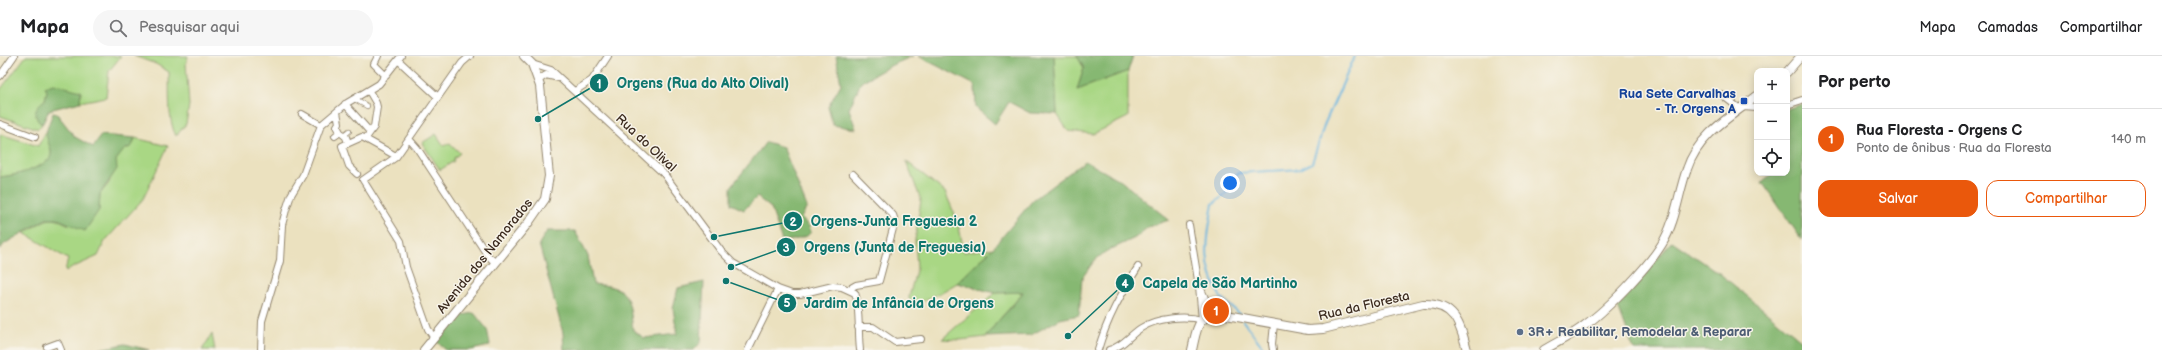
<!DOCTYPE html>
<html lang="pt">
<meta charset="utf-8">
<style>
body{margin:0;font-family:"Balsamiq Sans",sans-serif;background:#f6f6f6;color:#202124}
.controls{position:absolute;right:12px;top:12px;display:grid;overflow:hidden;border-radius:8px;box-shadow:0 2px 10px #0003}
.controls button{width:36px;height:36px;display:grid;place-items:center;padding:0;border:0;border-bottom:1px solid #e0e0e0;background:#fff;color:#202124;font:20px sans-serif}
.you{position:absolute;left:1230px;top:127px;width:14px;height:14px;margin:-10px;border:3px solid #fff;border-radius:50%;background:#1a73e8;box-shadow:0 0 0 6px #1a73e833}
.badge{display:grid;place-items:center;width:26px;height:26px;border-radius:50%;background:#ea580c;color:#fff;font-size:13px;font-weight:700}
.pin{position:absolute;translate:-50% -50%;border:2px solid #fff;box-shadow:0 1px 4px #0006}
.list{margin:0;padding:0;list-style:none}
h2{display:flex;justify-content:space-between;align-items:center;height:52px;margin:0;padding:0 16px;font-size:17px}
h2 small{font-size:13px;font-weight:400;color:#757577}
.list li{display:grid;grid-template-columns:26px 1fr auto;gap:12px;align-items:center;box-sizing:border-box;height:60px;padding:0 16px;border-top:1px solid #e0e0e0}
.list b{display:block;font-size:15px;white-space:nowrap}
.list p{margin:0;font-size:13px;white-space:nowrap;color:#757577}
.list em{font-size:13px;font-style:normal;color:#757577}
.actions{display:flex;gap:8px;padding:12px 16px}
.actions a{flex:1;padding:9px 0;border:1px solid #ea580c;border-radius:12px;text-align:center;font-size:14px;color:#ea580c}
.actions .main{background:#ea580c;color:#fff}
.icon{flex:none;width:22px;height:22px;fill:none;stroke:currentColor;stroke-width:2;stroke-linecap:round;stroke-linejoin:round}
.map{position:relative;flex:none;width:1802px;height:294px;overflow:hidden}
header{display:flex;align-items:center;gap:24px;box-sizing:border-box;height:56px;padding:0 20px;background:#fff;border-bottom:1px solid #e0e0e0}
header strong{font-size:19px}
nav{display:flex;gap:22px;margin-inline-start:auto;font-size:14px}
.search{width:280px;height:36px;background:#f6f6f6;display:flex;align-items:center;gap:10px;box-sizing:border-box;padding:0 14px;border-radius:22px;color:#757577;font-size:15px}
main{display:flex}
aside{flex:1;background:#fff}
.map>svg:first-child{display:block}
</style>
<header>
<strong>Mapa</strong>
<div class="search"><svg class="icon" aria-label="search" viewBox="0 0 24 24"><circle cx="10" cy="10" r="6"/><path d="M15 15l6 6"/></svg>Pesquisar aqui</div>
<nav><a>Mapa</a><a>Camadas</a><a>Compartilhar</a></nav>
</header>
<main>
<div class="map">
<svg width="1802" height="294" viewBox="0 0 1802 294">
<rect width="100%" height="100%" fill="#f7f3e8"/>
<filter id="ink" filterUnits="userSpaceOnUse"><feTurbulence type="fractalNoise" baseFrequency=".025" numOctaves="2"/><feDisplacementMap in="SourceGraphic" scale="8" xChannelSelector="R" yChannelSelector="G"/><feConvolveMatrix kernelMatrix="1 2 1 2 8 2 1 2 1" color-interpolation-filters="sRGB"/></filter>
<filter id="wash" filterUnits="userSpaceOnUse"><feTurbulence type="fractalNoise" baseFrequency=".012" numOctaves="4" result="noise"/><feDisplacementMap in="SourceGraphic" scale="16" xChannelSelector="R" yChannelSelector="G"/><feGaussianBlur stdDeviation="0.9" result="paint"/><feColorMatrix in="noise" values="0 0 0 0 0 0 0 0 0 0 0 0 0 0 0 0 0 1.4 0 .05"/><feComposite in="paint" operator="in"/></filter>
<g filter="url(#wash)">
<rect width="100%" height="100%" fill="#ebe1bf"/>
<path fill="#a9d784" stroke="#728051" d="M26 0H121L109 15 106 41 80 46 81 35H47L40 67H43L38 73 0 60V34Z
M134 0H188L186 7 189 49 186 68 176 80C167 63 170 36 169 16L156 8Z
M1054 0H1077L1084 12 1077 34 1128 15V61L1093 78 1068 75 1057 58Z
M47 74C47 86 53 91 51 103 36 114 18 119 0 121V78L38 90Z
M436 78 444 90 450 87 460 97 453 103 454 105 440 114 422 87Z
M135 82 168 90 143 143 105 185 98 200 65 215 68 203 24 177C44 167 46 156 69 169L99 154 100 138 109 127 116 104 124 93 132 90Z
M906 105 945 136 958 166 964 196 993 192 957 227 940 237 911 251 909 241 917 211 915 184 921 144Z
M1023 236C1011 252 997 264 986 281L960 284 942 283 995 237Z
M212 278 215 294H202Z"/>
<path fill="#86b872" stroke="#607148" d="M836 0H913L892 9 861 26 849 53 856 73 833 69 828 51 841 28Z
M918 0H1054L1057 58 1030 57 1009 46 995 68 976 52 975 29Z
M1077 0H1133L1128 15 1077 34 1084 12Z
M53 28 81 35 80 46 49 54 43 67H40C32 59 36 49 45 44L47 35 45 31Z
M1802 48V184L1762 126 1773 117H1787V53Z
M53 57 57 58 75 81 93 91 101 79 135 82 132 90 124 94 116 104 117 113 100 138 99 154 85 175 58 163H46L4 188 0 194V121C18 119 36 114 50 103 53 91 49 92 47 82 45 74 50 65 53 57Z
M766 86 783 91 807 151 801 162 809 170 811 176 807 180 794 184 782 185 771 152 757 141 744 154 731 148V131Z
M1085 105 1121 125 1169 164 1148 171 1135 182 1105 196 1094 205 1082 222 1079 259 1060 263 1031 279 986 281C997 264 1012 252 1023 236L995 237 957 227 993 192 1033 144Z
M547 175H575L588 200 593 228C600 229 608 229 615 232 631 236 631 260 633 274L644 282 677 278 673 252 678 232 704 226 701 286 694 294H564L563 277 539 188Z
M1672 185 1719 217 1802 285V294H1634L1618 251Z
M474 257 487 273 490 288 489 290 471 294H446L436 285 463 259Z
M125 288 149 294H99V293Z"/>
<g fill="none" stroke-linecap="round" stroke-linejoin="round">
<path stroke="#65b4df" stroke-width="2" d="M1240 259C1235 252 1224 247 1220 240 1201 206 1207 183 1213 148L1226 138 1232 124 1239 117 1300 113 1312 107 1325 67 1355 0
M1243 265 1265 294"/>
</g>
</g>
<g filter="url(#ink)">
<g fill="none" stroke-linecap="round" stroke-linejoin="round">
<g stroke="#93866e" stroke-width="6">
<path id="pedestrian" d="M355 43 367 50
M344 79 349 75"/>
</g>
<g stroke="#93866e" stroke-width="8">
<path id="minor" d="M378 0 374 8 386 20
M398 4 438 41
M532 8 551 14 664 118 721 195 733 207 778 233 792 238H800L833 230 842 231 855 237C860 249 858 278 860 294
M0 20 14 0
M539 24 546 19 559 22
M575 35 592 24 608 0
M1722 39 1740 53
M345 48 370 76
M1787 49 1802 44
M1743 51 1757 52
M302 58 321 69
M0 68 35 81
M340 76 346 81 348 87
M335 80 340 76 337 70 339 67 337 56
M366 82 374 71 377 51 376 47 369 35
M409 83 417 92 488 200 496 207
M357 118 349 110 342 90 362 81 396 100
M849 233 856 229 879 225 895 165 893 159 853 118
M1201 233 1212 258
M858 271H873L895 286 921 283
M434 282 428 273 406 211 401 185 363 124 396 101 462 7 470 0
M47 291 58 287 61 294
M261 294 262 265 280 205 282 169 286 154 291 139 303 119 321 69 347 47 379 28 401 0
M748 294 778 233
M1098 294C1107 263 1121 238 1138 211
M1109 294C1122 291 1130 279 1141 272 1156 262 1185 259 1202 264L1199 230 1189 169
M1273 294 1272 288 1274 268"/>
</g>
<g stroke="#93866e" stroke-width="10">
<path id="tertiary" d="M1787 16 1801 0
M424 294 529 166 545 143 549 120 540 30 532 8 524 0
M1192 294C1197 273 1196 259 1221 258L1308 274 1323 273 1423 248C1454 247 1460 267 1467 294
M1544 294C1557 286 1573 279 1585 269 1608 253 1648 211 1662 188 1676 165 1678 138 1687 113 1698 79 1730 61 1757 40"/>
</g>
<use href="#pedestrian" stroke="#fff" stroke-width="4.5"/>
<use href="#minor" stroke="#fff" stroke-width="6"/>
<use href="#tertiary" stroke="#fff" stroke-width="8"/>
</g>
</g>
<rect fill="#1a4fb4" stroke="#f7f3e8" stroke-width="1.5" x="1740" y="41" width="8" height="8" rx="2"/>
<circle fill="#5c6f8a" stroke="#f7f3e8" stroke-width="1.5" cx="1520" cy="276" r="4"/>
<g text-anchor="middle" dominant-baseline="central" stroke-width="3" stroke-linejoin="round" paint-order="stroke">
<g font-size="13" font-weight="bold" fill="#164399" stroke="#f7f3e8" text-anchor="end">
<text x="1736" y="38">Rua Sete Carvalhas<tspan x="1736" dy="15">- Tr. Orgens A</tspan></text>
</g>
<g font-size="13" fill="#3b2a1e" stroke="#f7f3e8">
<text transform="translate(646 87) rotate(43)">Rua do Olival</text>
<text transform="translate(485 200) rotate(-51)">Avenida dos Namorados</text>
<text transform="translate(1364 250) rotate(-13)">Rua da Floresta</text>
</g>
<g font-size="13" font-weight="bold" fill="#4e5e75" stroke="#f7f3e8" text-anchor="start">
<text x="1528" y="276">3R+ Reabilitar, Remodelar &amp; Reparar</text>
</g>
</g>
<path fill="none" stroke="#0f766e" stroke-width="1.5" d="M538 63L599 27M714 181L793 165M731 211L786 191M1068 280L1125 227M726 225L787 247"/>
<g fill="#0f766e" stroke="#f7f3e8" stroke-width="1.5">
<circle cx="538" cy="63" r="4"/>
<circle cx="714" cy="181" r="4"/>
<circle cx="731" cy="211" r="4"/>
<circle cx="1068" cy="280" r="4"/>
<circle cx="726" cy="225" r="4"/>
<circle cx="599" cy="27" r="10"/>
<circle cx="793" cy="165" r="10"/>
<circle cx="786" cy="191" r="10"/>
<circle cx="1125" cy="227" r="10"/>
<circle cx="787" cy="247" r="10"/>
</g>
<g font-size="12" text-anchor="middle" font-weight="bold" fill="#fff">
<text x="599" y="32">1</text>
<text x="793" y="170">2</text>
<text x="786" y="196">3</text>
<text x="1125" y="232">4</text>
<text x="787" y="251">5</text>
</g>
<g font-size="14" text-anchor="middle" font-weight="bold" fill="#0f766e" stroke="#f7f3e8" stroke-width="3" stroke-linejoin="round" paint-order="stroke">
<text x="703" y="32">Orgens (Rua do Alto Olival)</text>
<text x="894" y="170">Orgens-Junta Freguesia 2</text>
<text x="895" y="196">Orgens (Junta de Freguesia)</text>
<text x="1220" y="232">Capela de São Martinho</text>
<text x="899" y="252">Jardim de Infância de Orgens</text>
</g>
</svg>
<div class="controls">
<button>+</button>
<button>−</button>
<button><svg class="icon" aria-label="locate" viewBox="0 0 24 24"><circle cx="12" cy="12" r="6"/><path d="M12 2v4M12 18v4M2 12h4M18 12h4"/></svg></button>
</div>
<div class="you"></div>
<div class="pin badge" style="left:1216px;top:255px">1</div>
</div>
<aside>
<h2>Por perto<small></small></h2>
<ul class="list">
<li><span class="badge">1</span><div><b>Rua Floresta - Orgens C</b><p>Ponto de ônibus · Rua da Floresta</p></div><em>140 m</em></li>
</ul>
<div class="actions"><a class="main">Salvar</a><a>Compartilhar</a></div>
</aside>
</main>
